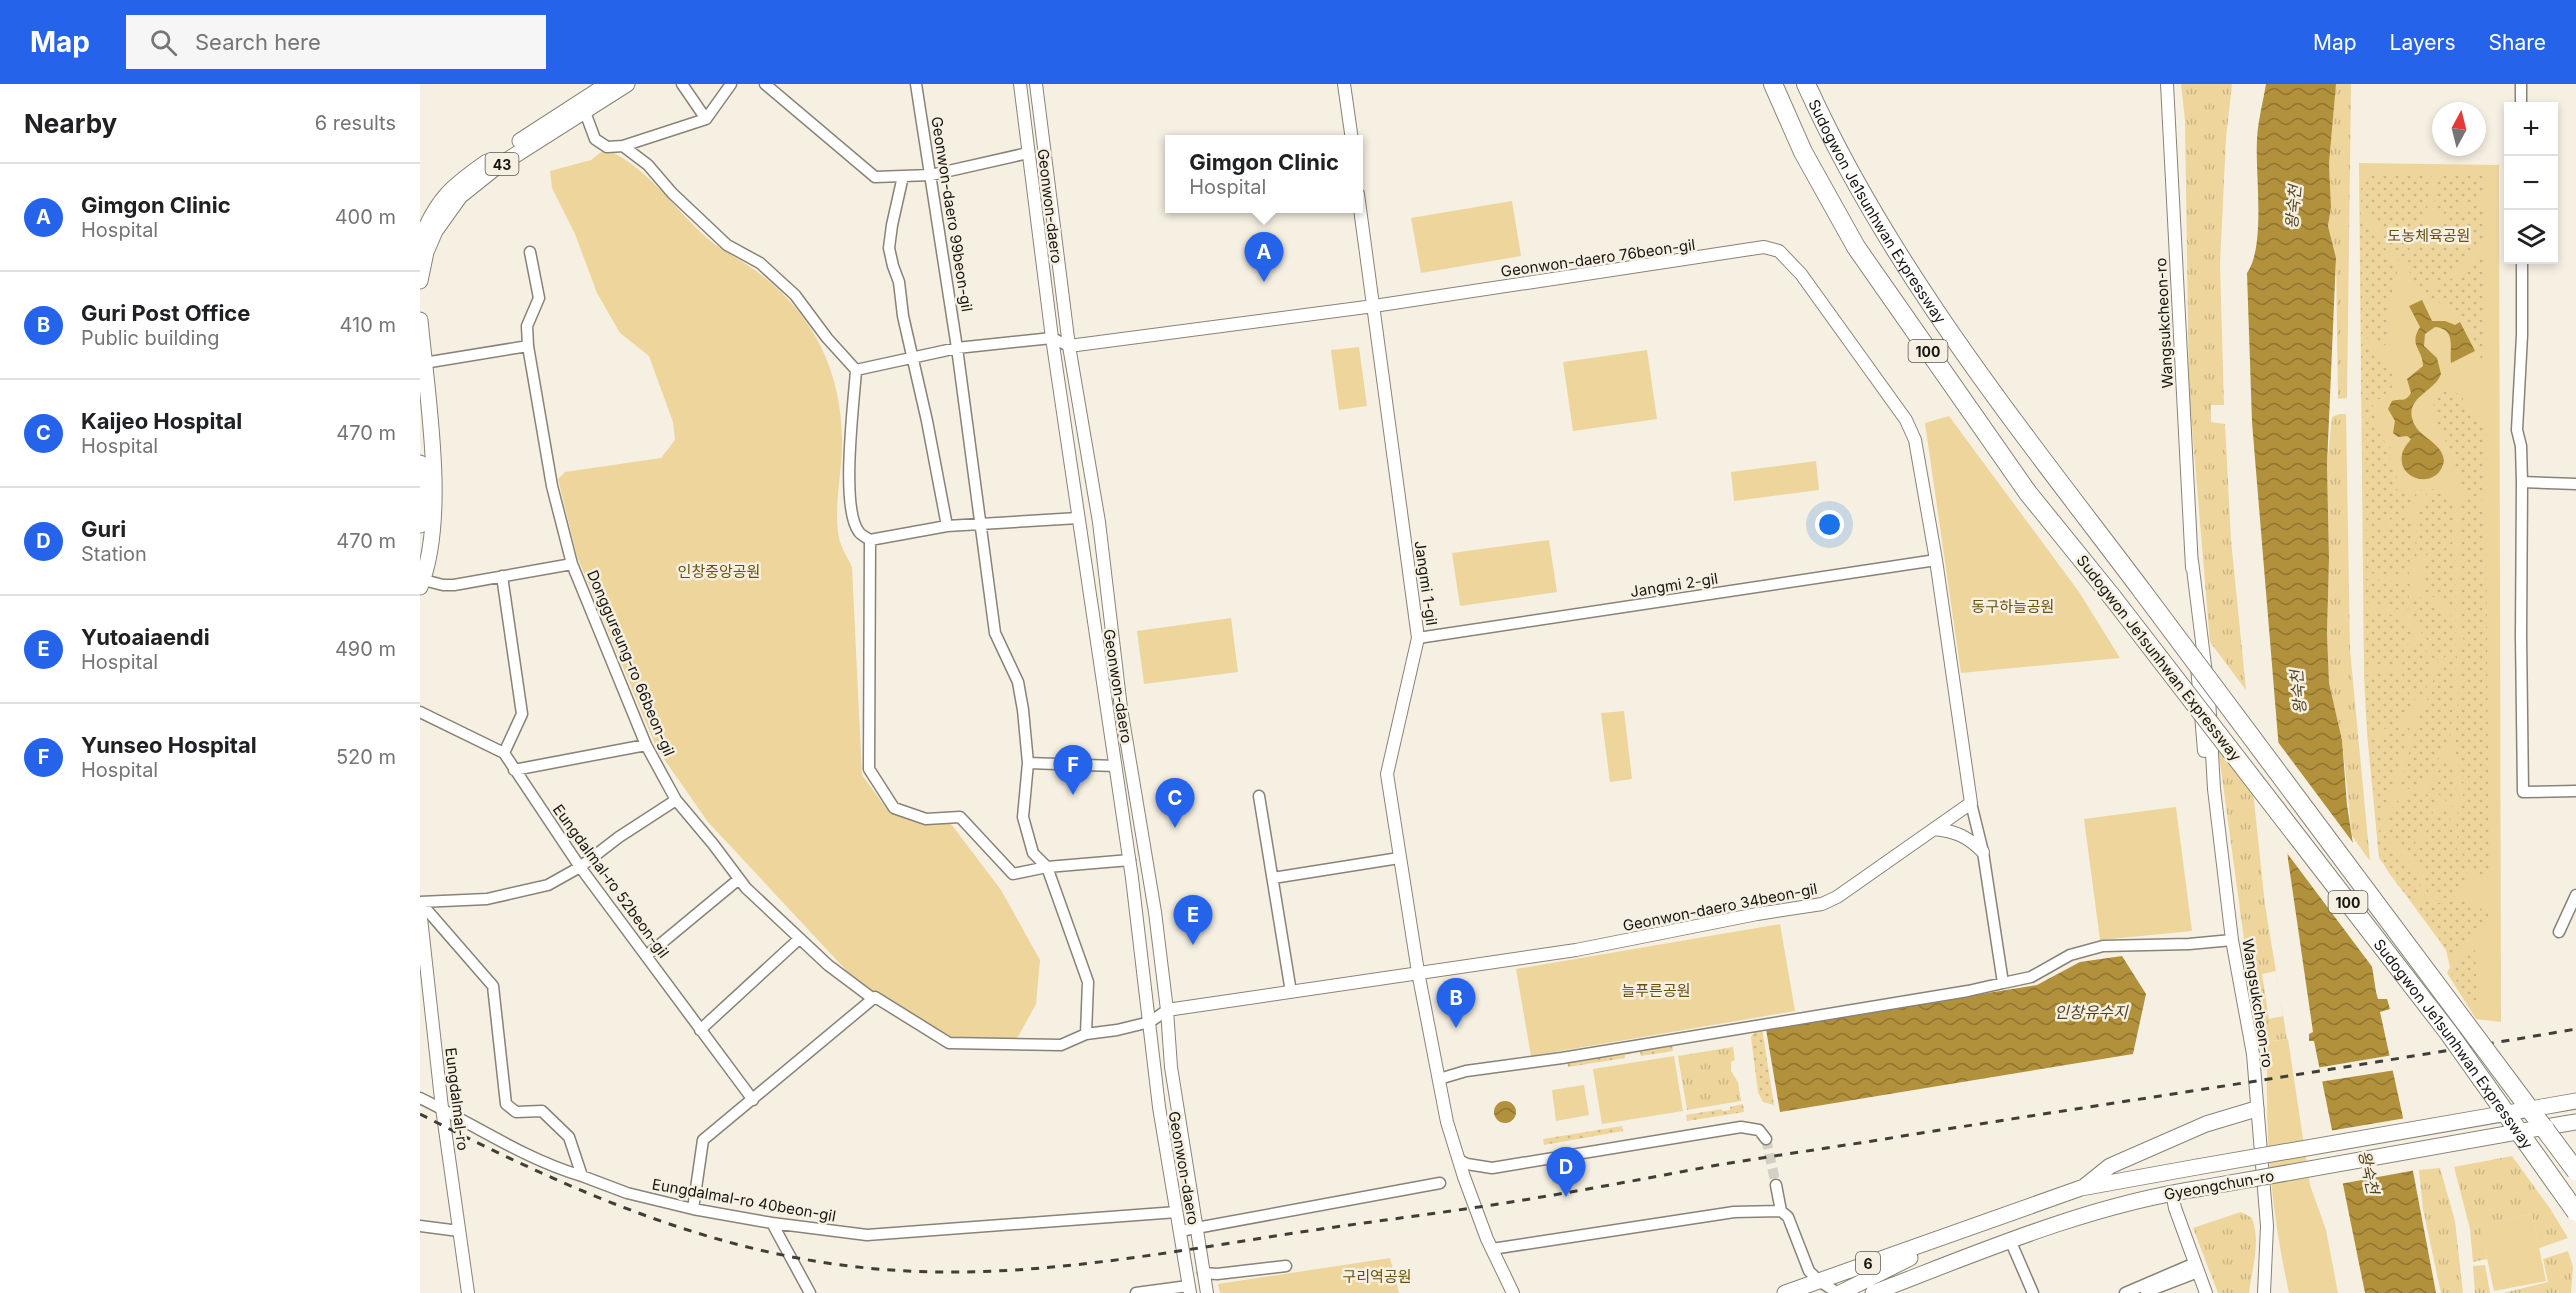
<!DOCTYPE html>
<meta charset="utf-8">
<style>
body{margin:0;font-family:Inter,"Noto Sans KR",sans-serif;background:#f6f6f6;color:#202124}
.controls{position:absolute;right:18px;top:18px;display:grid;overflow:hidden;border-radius:0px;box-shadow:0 3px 9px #0003}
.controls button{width:54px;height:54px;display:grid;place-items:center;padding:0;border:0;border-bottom:2px solid #e0e0e0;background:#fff;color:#202124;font:30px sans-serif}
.compass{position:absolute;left:2012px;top:18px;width:54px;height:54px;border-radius:50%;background:#fff;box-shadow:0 3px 9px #0003;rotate:7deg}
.you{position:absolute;left:1410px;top:441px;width:21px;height:21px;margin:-15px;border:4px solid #fff;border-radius:50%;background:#1a73e8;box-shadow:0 0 0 9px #1a73e833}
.badge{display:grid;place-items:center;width:39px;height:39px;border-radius:50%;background:#2563eb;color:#fff;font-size:20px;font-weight:700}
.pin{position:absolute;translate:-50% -50px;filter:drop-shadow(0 2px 3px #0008)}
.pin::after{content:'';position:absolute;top:32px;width:21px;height:18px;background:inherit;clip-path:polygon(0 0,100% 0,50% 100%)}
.popup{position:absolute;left:745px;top:51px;width:198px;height:78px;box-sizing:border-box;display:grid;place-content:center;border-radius:0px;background:#fff;filter:drop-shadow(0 2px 4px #0005);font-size:20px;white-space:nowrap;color:#757577}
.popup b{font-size:22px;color:#202124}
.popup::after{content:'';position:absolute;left:50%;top:100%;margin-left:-12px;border:12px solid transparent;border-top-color:#fff}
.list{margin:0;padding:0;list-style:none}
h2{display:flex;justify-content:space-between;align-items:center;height:78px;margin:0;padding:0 24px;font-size:26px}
h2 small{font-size:20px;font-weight:400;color:#757577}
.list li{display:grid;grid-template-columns:39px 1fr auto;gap:18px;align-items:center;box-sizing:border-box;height:108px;padding:0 24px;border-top:2px solid #e0e0e0}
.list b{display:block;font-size:22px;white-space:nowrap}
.list p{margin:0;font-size:20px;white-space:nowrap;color:#757577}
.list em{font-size:20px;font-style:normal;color:#757577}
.icon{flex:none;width:33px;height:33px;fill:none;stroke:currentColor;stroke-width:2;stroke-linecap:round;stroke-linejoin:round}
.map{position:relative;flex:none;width:2156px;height:1209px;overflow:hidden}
header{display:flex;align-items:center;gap:36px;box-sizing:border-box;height:84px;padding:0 30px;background:#2563eb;color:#fff}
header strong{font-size:28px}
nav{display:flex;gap:33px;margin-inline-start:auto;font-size:21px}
.search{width:420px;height:54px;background:#f6f6f6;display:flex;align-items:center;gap:15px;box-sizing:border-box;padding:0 21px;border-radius:0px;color:#757577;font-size:22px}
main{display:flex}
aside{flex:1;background:#fff}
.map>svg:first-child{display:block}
</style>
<header>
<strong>Map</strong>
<div class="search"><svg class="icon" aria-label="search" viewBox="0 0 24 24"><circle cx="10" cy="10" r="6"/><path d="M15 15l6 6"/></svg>Search here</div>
<nav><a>Map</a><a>Layers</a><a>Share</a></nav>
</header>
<main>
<aside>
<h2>Nearby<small>6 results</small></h2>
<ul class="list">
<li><span class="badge">A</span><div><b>Gimgon Clinic</b><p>Hospital</p></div><em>400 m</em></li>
<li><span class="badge">B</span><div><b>Guri Post Office</b><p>Public building</p></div><em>410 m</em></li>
<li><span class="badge">C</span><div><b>Kaijeo Hospital</b><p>Hospital</p></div><em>470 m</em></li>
<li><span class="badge">D</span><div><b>Guri</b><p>Station</p></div><em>470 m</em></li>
<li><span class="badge">E</span><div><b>Yutoaiaendi</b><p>Hospital</p></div><em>490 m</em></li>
<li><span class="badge">F</span><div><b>Yunseo Hospital</b><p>Hospital</p></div><em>520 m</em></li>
</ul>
</aside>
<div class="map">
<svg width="2156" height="1209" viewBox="0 0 2156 1209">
<defs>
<pattern id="grass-tufts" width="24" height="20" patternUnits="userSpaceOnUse" patternTransform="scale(1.5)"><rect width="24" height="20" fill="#edd59c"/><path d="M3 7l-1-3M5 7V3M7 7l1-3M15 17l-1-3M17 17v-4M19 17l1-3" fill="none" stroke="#cab685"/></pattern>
<pattern id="garden-dots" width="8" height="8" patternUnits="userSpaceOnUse" patternTransform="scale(1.5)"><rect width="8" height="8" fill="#edd59c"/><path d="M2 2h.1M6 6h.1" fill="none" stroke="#cab685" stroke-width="1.8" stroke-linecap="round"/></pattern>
<pattern id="water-waves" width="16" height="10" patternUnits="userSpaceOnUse" patternTransform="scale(1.5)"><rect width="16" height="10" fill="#b2913c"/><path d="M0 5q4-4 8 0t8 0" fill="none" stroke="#907531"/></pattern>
</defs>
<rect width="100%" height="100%" fill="#f6f0e2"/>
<path fill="url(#grass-tufts)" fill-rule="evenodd" d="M1761 0H1812L1806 54 1800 180 1804 321H1791V338L1805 340 1811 456 1826 606 1790 558 1769 306 1765 37Z
M1916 0H1931L1927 314 1918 315 1916 174 1908 142 1911 123 1909 80Z
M1919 330H1926L1930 566 1950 777 1932 752 1922 656 1909 599 1907 549 1909 475 1907 381 1912 333Z
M1798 663 1833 707 1845 821 1867 955 1838 959ZM1856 887 1863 932 1849 935 1842 890Z
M1313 963 1315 976 1311 978V987L1318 998 1321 1017 1267 1026 1258 972Z
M2092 1072 2131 1126 2148 1154 2119 1164 2112 1130 2061 1141 2067 1175 2053 1178 2050 1145 2034 1083Z
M2020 1084 2035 1137 2043 1209H2021L2003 1125 1999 1086Z
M1821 1128 1832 1134C1841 1158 1832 1185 1829 1209H1798L1773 1144Z
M2148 1167 2153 1183 2151 1209H2083L2128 1198 2123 1175Z
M2065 1181 2070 1209H2055L2053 1182Z"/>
<path fill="#edd59c" d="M185 65C227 82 253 124 287 154 300 166 318 174 332 184 390 225 421 283 422 354 423 387 413 421 419 454 421 464 428 474 432 483L442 691 469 728 531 740 581 806 620 876 616 920 594 960 529 959 452 914 288 738 237 665 157 472 138 395 145 388 241 374 255 356 253 338 229 272 200 249 177 209 155 150 132 104 130 87 171 76Z
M1939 79 2079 81 2081 938 2056 935 2027 889 2030 883 2026 866 1959 774 1947 649 1944 593Z
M1092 117 1101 172 1001 189 991 134Z
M939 263 947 322 919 326 911 266Z
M1227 266 1237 335 1153 347 1143 278Z
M1529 332 1659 508 1700 574 1541 589 1505 339Z
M1396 377 1399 406 1314 417 1311 388Z
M1129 456 1137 508 1040 522 1032 469Z
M811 534 818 588 724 600 717 547Z
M1204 627 1212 695 1190 698 1181 629Z
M1756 723 1772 847 1680 856 1664 735Z
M1360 840 1375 927 1111 972 1096 885Z
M1868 955 1890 1101 1906 1146 1918 1209H1869C1855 1145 1847 1079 1847 1013 1846 994 1849 977 1846 958Z
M1254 972 1263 1027 1182 1040 1173 985Z
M1164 1001 1169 1031 1136 1037 1132 1006Z
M2112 1130 2126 1197 2074 1207 2060 1141Z
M970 1174 979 1209H800L798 1200Z"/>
<path fill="url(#garden-dots)" d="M2017 90H2064L2063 114 2035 123 2023 131 2013 126Z
M1947 91H2012L2005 139 1982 178 1978 177 1959 144 1941 121V96Z
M2064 120V159C2046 181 2025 197 1998 205L1986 182C1998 151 2030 124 2064 120Z
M1940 128 1958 152 1976 182 1977 190 1968 222 1969 259 1960 263 1941 250Z
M2065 167 2064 283C2055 259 2043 211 2008 219L2003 208 2037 192Z
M1941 255C1958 267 1975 279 1973 302L1960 315 1941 316Z
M2021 304 2028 309 2042 310C2044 325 2050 337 2066 339L2065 417 2054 414 2043 404 2026 358 2015 335 2013 315 2015 309Z
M1946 321H1953L1961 354 1971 364 1970 379 1978 396 1974 404 1994 413 1997 406 2014 405 1978 432 1943 448 1942 323Z
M2019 407 2026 414 2034 415 2035 446 2016 466 1994 478 1998 425Z
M2047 414 2065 424 2067 535 2044 556 2042 553 2041 438 2039 417 2044 418Z
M1992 429 1989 491 1944 489 1943 453Z
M2035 454 2036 528 2009 510 1997 505 2005 500C2006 493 2004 487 1997 483L2021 468Z
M1944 495 1990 497 1988 529 1961 520 1944 519Z
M1993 511 2011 517 2036 536V564L2014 582 2009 558 1992 537Z
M1944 526 1970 530 1996 549 1973 583 1945 584Z
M2067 542 2068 676 2041 701 2035 662 2041 567Z
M1999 554C2013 573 2013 594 2002 615L1978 586Z
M2037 571 2030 656 2004 699 1978 709 2001 625 2008 614 2016 587Z
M1970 589 1975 591 1998 620 1981 638 1948 652 1945 591Z
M1989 638 1991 640 1975 694 1957 744 1949 658Z
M2028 673 2030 675 2037 709 2032 723 2021 712 2007 704Z
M2068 682 2069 793 2068 794C2022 776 2030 703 2068 682Z
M1996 708 2008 711 2019 718 1990 768C1958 764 1959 715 1996 708Z
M2021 723H2025C2033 733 2031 747 2035 759 2037 769 2044 776 2047 785 2052 800 2037 813 2024 814L2007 808 2001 783 1993 773 1995 766Z
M1960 744C1965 748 1968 758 1973 763 1988 778 2013 795 1993 820 1978 799 1948 772 1960 744Z
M2004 814 2019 819 2041 816 2068 828V836L2058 850 2033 874 1996 823Z
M2055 862 2057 925 2029 887Z
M1342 944 1354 1021 1343 1018 1338 1008 1331 953 1336 946Z
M1252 959 1253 967 1221 972 1220 968 1205 971V974L1148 983 1147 976Z
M1323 1020 1324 1028 1267 1037 1266 1031 1302 1025V1027L1310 1026V1023Z
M1202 1042 1203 1047 1124 1061 1123 1055Z"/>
<path fill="url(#water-waves)" d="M1846 0H1916L1909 80 1911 123 1908 142 1916 174 1907 381 1909 475 1907 549 1909 599 1922 656 1927 721 1956 908 1958 915H1967L1970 925 1960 928 1982 1029 2016 1209H1945L1894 957H1889V950L1893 948 1868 775 1832 338 1827 189C1846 162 1835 90 1837 55 1838 37 1843 18 1846 0Z
M2002 216 2012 237H2025L2035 241 2040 238 2055 267 2031 279C2029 264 2037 245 2015 243L2005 250 2004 262 2017 274 2021 290C2015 307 1987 313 1992 334 1997 355 2022 356 2024 377 2018 408 1973 396 1983 367 1985 362 1989 358 1991 355L1987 352 1978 353 1973 349 1975 337 1968 325 1972 317C1981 314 1985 319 1991 309L1987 295 2003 282C2003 265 1988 262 2000 243L1989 222Z
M1702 872 1726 910 1713 970 1360 1028 1346 945 1617 901 1660 878Z
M1074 1028a11 11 0 1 1 22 0a11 11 0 1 1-22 0Z"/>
<path fill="#f6f0e2" d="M1855 654 1937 764 1956 888 1864 765Z
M1973 971 1976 986 1899 998 1896 984Z
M1986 1034 1996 1086 1920 1100 1909 1047Z"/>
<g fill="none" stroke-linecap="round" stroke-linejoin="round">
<path stroke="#d5cfc3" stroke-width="10" stroke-dasharray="10 5" stroke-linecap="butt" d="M1346 1055 1356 1101"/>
<g stroke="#888377" stroke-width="13">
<path id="minor" d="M262 0 286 35
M345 0 455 93 511 91 608 69
M496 0 537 264 575 549 598 598 603 626 608 679 603 733 613 769 627 783 668 898 666 950
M2101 0V22
M165 28 175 55 187 63 203 62 286 35 311 0
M203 62 228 81 252 109 307 161 340 179 375 211 407 254 436 286C434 318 420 424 439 448 441 451 447 454 450 456L527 442 658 434
M483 92 472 141 469 164 473 182 479 198 483 232 507 337 527 442
M108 262 107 242 119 214 110 168
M4 279 108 262 132 402 152 480
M436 286 537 264 632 254 649 262
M2102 398 2101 362 2097 346 2102 251V176
M2156 400 2102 398 2101 552 2103 708 2156 707
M450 456 449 685 474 724 506 735 540 733 593 790 627 783 710 776
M82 492 102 630 84 669
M0 495 23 501H34L152 480 226 661 256 716 293 760 326 804 408 881 452 914 455 913 529 959 641 961 666 950 697 946 730 938 747 926
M998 554 1516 476
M0 628 84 669 160 783 333 1016
M608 679 695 682
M94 686 226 661
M839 712 871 908
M1551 719 1563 768 1583 899 1611 893 1650 871 1683 862 1769 860 1812 856
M853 794 979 774
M0 818 73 902 86 1020 96 1028 122 1027 149 1053 162 1092 207 1109 273 1125 352 1139 447 1151 757 1128
M0 818 67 815 128 801 160 783 199 753 256 716
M2139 848 2156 811
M226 872 319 795
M280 946 379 855
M1019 995 1046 987 1142 974 1548 907 1583 899
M0 1014C54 1040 104 1075 162 1092
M1039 1076 1047 1080 1072 1084 1321 1043 1339 1046 1346 1055
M1356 1101 1361 1127 1368 1133 1389 1187 1399 1197 1418 1209
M273 1125 283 1056 455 913
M352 1139 390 1209
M0 1142 39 1147
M760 1147 1020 1099
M1590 1156 1613 1209
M1072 1165 1314 1128 1361 1127
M783 1189 797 1190 866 1182
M1726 1208 1778 1188
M716 1209 768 1202
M1705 1209 1775 1179"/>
</g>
<g stroke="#888377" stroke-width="14">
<path id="tertiary" d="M600 0 632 254 712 794 739 1023 770 1209
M616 0 649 262 679 438 701 624 735 828 747 926 751 983 787 1209
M924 0 932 56
M1747 0 1772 484
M938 110 998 554 967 690 998 888 1027 1038 1044 1093 1067 1155 1093 1209
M649 262 954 222 1344 163 1359 167 1381 190 1486 336 1495 356 1516 476 1551 719 1417 813 1402 820 1337 830 1156 866 747 926
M1772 477 1789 614 1794 705 1812 856 1833 970 1847 1142 1844 1209
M1777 582 1784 667
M1514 745C1536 747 1548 753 1563 768
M0 825 22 1024 48 1209
M1752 1109 1755 1124 1786 1209"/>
</g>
<g stroke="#888377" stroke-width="17">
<path id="primary" d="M100 57 188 0
M0 158C16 116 31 103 67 78
M0 197 6 168 15 147 40 112 75 84 207 0
M0 236C7 312 28 433 0 503
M0 379 2 410 0 441
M2122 1023 2156 1017
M2126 1043 2156 1038
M1665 1102 1690 1082 1786 1040 1836 1025
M1365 1209 1661 1104 1777 1083
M1420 1209 1490 1174
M1453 1209C1560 1168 1668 1121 1782 1104"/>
</g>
<g stroke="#888377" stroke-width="20">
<g id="motorway">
<path d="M1353 0 1383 68 1436 163 1608 409 1693 514"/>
<path id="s1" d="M1386 0C1470 186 1601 346 1723 508"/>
</g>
</g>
<use href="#minor" stroke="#fff" stroke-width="10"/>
<use href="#tertiary" stroke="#fff" stroke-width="12"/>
<use href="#primary" stroke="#fff" stroke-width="15"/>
<use href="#motorway" stroke="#fff" stroke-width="18"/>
<path stroke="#403e38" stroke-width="3" stroke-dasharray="8 8" stroke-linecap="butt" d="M0 1030C143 1103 286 1168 447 1184 585 1198 720 1173 855 1152 931 1140 1008 1131 1085 1119 1154 1108 1223 1095 1292 1082 1357 1071 1423 1062 1489 1051 1711 1016 1934 983 2156 945"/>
<g stroke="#888377" stroke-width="17" stroke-linecap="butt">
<path id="primary-bridge" d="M1777 1083 2122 1023
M1782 1104 2126 1043"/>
</g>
<g stroke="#888377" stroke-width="20" stroke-linecap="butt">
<g id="motorway-bridge">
<path d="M1723 508 2156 1087"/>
<path id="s2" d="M1693 514 2028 948 2156 1128"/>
</g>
</g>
<use href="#primary-bridge" stroke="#fff" stroke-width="15"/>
<use href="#motorway-bridge" stroke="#fff" stroke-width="18"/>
</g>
<g text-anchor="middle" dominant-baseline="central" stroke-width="5" stroke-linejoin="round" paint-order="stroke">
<g fill="#f6f0e2" stroke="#5a5750" stroke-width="1.5">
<rect x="65.5" y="69" width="33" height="22" rx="4.5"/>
<rect x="1488.5" y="256" width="39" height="22" rx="4.5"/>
<rect x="1908.5" y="807" width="39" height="22" rx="4.5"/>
<rect x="1436" y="1168" width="24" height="22" rx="4.5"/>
</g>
<g font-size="14" font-weight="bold" fill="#171511">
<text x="82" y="80">43</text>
<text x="1508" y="267">100</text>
<text x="1928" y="818">100</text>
<text x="1448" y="1179">6</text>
</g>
<g font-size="15" fill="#171511" stroke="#f6f0e2">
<text transform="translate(630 122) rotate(83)">Geonwon-daero</text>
<text stroke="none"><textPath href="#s1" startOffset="146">Sudogwon Je1sunhwan Expressway</textPath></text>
<text transform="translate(532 130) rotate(81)">Geonwon-daero 99beon-gil</text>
<text transform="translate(1178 174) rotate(-8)">Geonwon-daero 76beon-gil</text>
<text transform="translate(1744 239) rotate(-93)">Wangsukcheon-ro</text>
<text transform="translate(1006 499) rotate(82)">Jangmi 1-gil</text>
<text transform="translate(1254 501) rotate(-9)">Jangmi 2-gil</text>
<text transform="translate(1739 574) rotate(52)">Sudogwon Je1sunhwan Expressway</text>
<text transform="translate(211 579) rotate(67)">Donggureung-ro 66beon-gil</text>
<text transform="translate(698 602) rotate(81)">Geonwon-daero</text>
<text transform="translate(191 797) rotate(54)">Eungdalmal-ro 52beon-gil</text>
<text transform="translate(1300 823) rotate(-11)">Geonwon-daero 34beon-gil</text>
<text transform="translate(1838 919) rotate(81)">Wangsukcheon-ro</text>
<text stroke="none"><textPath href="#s2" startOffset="561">Sudogwon Je1sunhwan Expressway</textPath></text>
<text transform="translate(37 1015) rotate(83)">Eungdalmal-ro</text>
<text transform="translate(764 1084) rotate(80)">Geonwon-daero</text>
<text transform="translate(1799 1101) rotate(-10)">Gyeongchun-ro</text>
<text transform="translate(324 1116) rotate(10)">Eungdalmal-ro 40beon-gil</text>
</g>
<g font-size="15" fill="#685110" stroke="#f6f0e2">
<text x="2009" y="151">도농체육공원</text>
<text x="299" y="487">인창중앙공원</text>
<text x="1593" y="522">동구하늘공원</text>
<text x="1236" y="906">늘푸른공원</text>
<text x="957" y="1192">구리역공원</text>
</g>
<g font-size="16" font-style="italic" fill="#544522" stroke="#f6f0e2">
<text transform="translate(1873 123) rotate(-85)">왕숙천</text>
<text transform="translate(1878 608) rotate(-95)">왕숙천</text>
<text x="1671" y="928">인창유수지</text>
<text transform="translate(1949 1088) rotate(78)">왕숙천</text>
</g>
</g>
</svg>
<div class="controls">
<button>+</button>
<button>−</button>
<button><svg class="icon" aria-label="layers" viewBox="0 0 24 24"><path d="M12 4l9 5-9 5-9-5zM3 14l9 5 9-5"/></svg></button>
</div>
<svg class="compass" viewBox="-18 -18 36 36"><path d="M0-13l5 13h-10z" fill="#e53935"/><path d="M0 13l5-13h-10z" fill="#757577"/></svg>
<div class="you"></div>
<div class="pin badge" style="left:844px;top:198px">A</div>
<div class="popup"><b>Gimgon Clinic</b>Hospital</div>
<div class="pin badge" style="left:1036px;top:944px">B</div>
<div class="pin badge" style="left:755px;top:744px">C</div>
<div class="pin badge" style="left:1146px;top:1113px">D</div>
<div class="pin badge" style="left:773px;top:861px">E</div>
<div class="pin badge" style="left:653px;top:711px">F</div>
</div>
</main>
